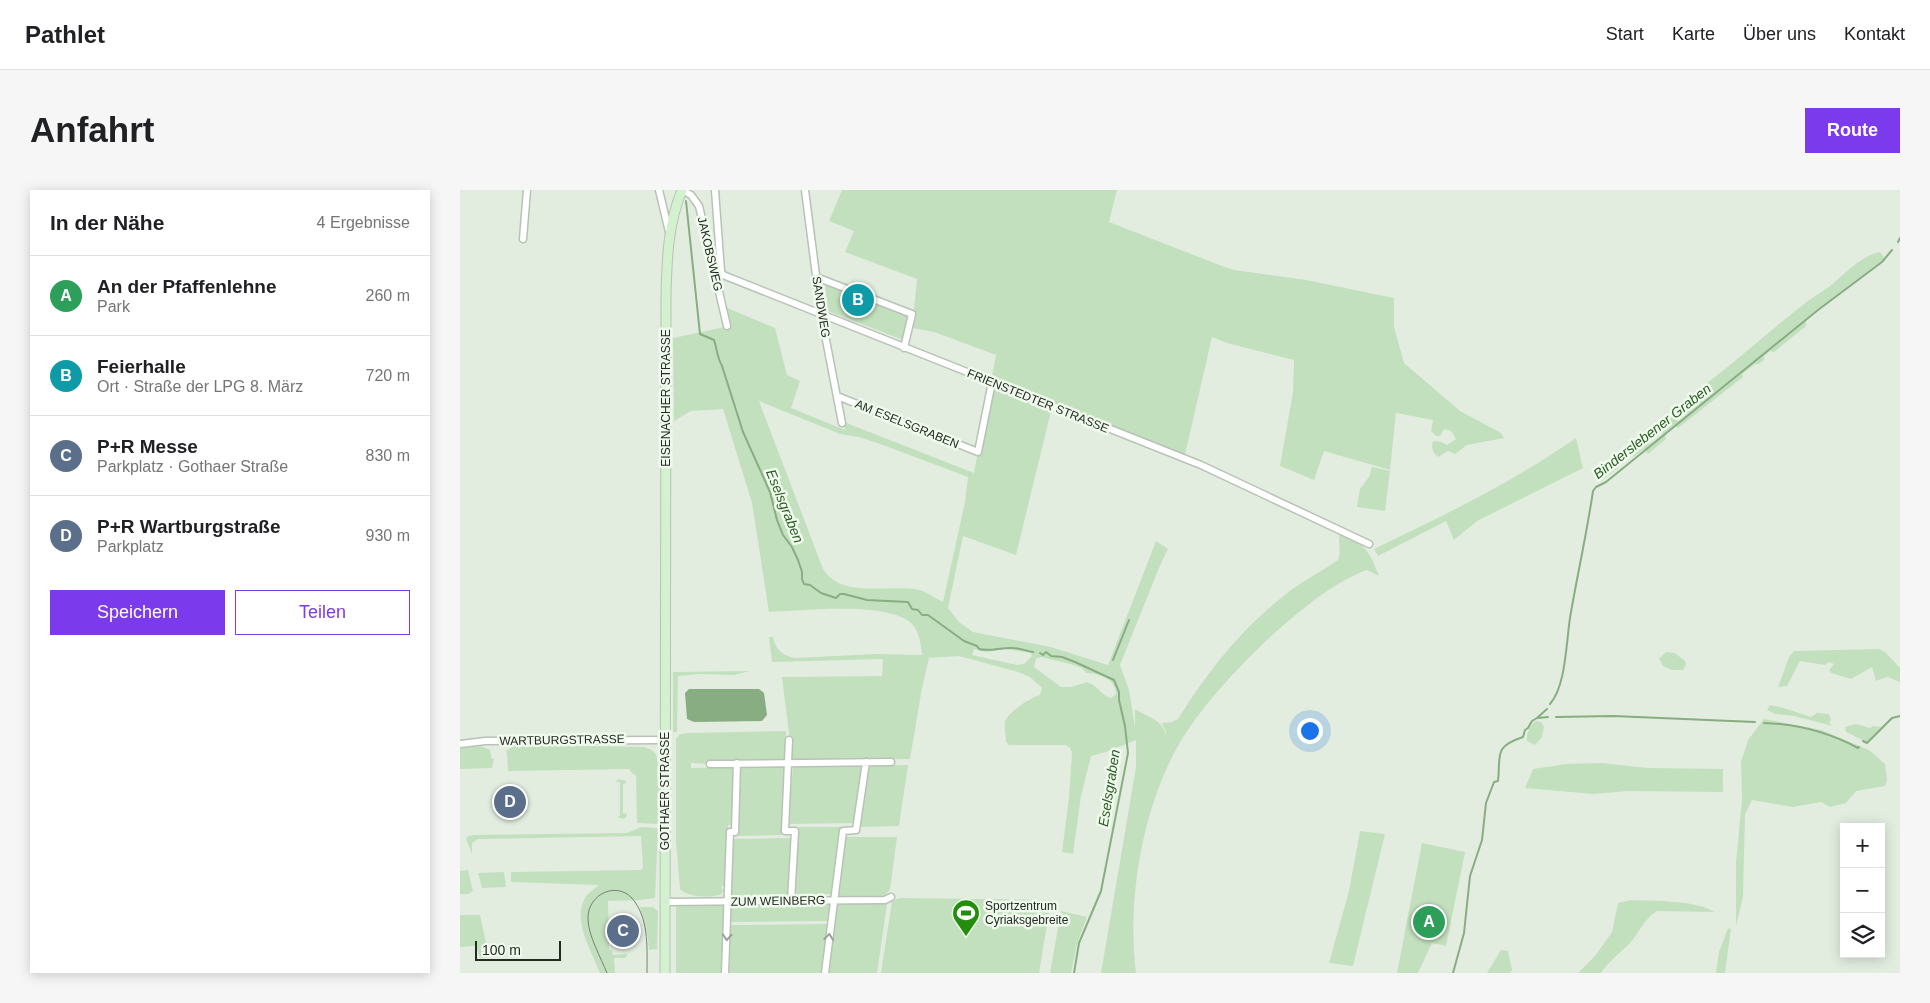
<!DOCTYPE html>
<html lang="de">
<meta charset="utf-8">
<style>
body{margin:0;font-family:Helvetica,sans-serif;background:#f6f6f6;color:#202124}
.controls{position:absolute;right:15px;bottom:15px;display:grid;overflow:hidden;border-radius:0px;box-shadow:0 2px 12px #0003}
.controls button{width:45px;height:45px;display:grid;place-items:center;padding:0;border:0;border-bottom:1px solid #e0e0e0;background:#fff;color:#202124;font:25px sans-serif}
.scale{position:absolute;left:15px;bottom:12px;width:86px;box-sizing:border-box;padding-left:5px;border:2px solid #252924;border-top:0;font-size:14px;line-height:18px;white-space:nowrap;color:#252924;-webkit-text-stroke:4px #effaed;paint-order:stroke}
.you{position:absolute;left:849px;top:540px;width:18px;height:18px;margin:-12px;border:4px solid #fff;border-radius:50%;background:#1a73e8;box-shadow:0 0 0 8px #1a73e833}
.badge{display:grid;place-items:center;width:32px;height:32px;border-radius:50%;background:#7c3aed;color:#fff;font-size:16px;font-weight:700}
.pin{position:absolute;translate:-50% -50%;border:2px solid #fff;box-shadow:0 1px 5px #0006}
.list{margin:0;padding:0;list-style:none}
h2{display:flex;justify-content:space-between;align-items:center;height:65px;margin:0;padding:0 20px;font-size:21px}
h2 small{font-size:16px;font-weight:400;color:#757577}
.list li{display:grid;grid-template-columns:32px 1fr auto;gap:15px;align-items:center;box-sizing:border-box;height:80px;padding:0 20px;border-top:1px solid #e0e0e0}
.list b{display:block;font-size:19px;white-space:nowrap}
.list p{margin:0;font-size:16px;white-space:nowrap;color:#757577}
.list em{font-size:16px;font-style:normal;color:#757577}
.actions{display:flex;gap:10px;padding:15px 20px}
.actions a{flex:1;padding:11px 0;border:1px solid #7c3aed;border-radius:0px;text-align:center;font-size:18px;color:#7c3aed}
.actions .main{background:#7c3aed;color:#fff}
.icon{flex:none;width:28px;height:28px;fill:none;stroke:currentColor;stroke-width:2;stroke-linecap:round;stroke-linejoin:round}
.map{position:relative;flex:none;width:1440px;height:783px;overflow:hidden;border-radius:0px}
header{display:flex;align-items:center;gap:30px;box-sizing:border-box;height:70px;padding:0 25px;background:#fff;border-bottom:1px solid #e0e0e0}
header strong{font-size:24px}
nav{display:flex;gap:28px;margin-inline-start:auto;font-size:18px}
.intro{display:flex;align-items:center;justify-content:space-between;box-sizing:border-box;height:120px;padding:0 30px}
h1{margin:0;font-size:35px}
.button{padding:12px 22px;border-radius:0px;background:#7c3aed;color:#fff;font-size:18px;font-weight:700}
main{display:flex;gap:30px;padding:0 30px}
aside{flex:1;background:#fff;border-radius:0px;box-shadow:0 2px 12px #0003}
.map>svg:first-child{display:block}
</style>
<header>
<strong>Pathlet</strong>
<nav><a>Start</a><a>Karte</a><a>Über uns</a><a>Kontakt</a></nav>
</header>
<div class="intro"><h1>Anfahrt</h1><a class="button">Route</a></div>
<main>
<aside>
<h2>In der Nähe<small>4 Ergebnisse</small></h2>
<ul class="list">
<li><span class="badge" style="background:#2e9e5b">A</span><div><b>An der Pfaffenlehne</b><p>Park</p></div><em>260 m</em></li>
<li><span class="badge" style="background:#0f9aa8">B</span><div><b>Feierhalle</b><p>Ort · Straße der LPG 8. März</p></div><em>720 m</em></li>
<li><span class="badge" style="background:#5c6f8a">C</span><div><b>P+R Messe</b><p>Parkplatz · Gothaer Straße</p></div><em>830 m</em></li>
<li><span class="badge" style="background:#5c6f8a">D</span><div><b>P+R Wartburgstraße</b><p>Parkplatz</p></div><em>930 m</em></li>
</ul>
<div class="actions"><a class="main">Speichern</a><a>Teilen</a></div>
</aside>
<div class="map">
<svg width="1440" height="783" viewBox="0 0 1440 783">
<rect width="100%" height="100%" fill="#e2ede0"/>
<path fill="#c3e0be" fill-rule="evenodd" d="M382 0H657L649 32 762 76 774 80 846 90 934 108V137L944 173 1000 221 1041 243 1044 248 1007 255 995 264 988 261 978 267C972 261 971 258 973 251L982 252 987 255 996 249 991 241 984 239 980 246H976L971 241 973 230 936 223 930 280 864 261 854 290 820 276 833 202 834 170 767 153 752 147 725 265 593 213 556 365 503 346 488 418 499 432 513 442 591 457 648 475 696 351 708 359 699 378 660 475 669 500 675 537V519C688 527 705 531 706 547V542L702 533 712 532 718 529C749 480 780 440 826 404 842 391 861 382 878 370 882 359 877 352 880 342 905 353 910 362 919 386L907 380C871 393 836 424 808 449 775 481 741 516 718 556 682 620 667 710 676 783H641L676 577V550L646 562 631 566 621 606 613 664 602 662 609 608 612 563 610 558 606 555H549L546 552C546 546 544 538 545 532 547 523 571 507 580 505L582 498 570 487 558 482 499 466 469 468 462 498 450 569 333 570 332 568 322 487 422 486 423 469 312 472 309 447H313C315 459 323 466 335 468L415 464 462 465C461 455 459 440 451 433 425 411 343 421 309 422L292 313 263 219 231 221 214 231 213 148 270 136 265 117 315 138 327 185 340 191 331 218 385 240 384 232 514 283 536 165 474 142 452 138 457 89 385 62 394 41 369 31ZM299 211 380 244 399 247 423 255 508 287 505 312 483 412C474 408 465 400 455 399 426 395 381 408 363 379ZM514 459 526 462 546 459 571 463 572 466 564 474 557 475 512 465ZM581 467 610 474 622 478 626 483C639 483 656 489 656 504L651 508C641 505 637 495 627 492L611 497H601L574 477 576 469Z
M1420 62 1424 67 1422 71 1346 129V136L1314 162 1310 161 1304 166V170L1299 174H1295L1282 184 1283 187 1218 238 1215 235 1205 243 1206 249 1188 264 1184 259 1173 267 1165 258 1183 244 1190 254 1203 244 1195 234 1211 222 1218 231 1227 224 1220 213C1265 182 1305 144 1348 111 1355 106 1363 101 1370 96 1385 84 1400 66 1420 62Z
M365 94 449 126 443 150 368 121Z
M1116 248 1123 278 1017 331 994 350 986 331 918 366 914 359C985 325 1051 293 1116 248Z
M1151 268 1158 278 1141 291 1137 280Z
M912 277 930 281 925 321 897 317 900 299 909 287Z
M1419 459 1425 462 1440 478V492L1427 487 1416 491 1412 477 1391 489 1371 483 1369 480 1374 474 1369 472 1365 475 1340 471 1327 496 1318 497 1329 467 1334 461Z
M1206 462 1215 463 1225 471 1226 475 1223 480H1212L1203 476 1199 469Z
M290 481 274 485 240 484 218 486 217 542H213V482Z
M1310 515C1324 517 1337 523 1351 527L1357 523 1369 524 1371 530 1369 533 1373 536 1334 526 1315 524 1307 520Z
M1304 529 1361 540 1409 560 1425 574 1427 590 1425 596 1396 601 1386 613 1370 617 1361 612 1333 617 1292 610 1285 624 1283 707 1276 736V673L1282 609 1281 572 1288 550Z
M1076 531 1081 532 1084 537 1082 547 1075 555 1067 551C1066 544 1070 535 1076 531Z
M1396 534 1410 538 1413 536 1422 537 1407 552 1386 542 1385 537Z
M326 541 327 570 249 574 231 573V578L275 577 273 635H268L266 696H261L263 701 262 704C251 708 229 708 220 699L216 651V549L220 544 228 543Z
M75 555 184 557C188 558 192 560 195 563 201 570 198 621 198 634L177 633 176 585 173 584 169 579 48 581 47 563 46 562C52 553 64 555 75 555Z
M21 556 30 560 32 569H34L32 578 0 579V558Z
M1141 573 1188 578 1263 579V602L1168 601 1134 604 1065 598 1073 579 1106 574Z
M401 575 402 579 395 633 328 634 333 576Z
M448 575 439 636 399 637 407 576Z
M281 577H325L327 579 322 645 278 646Z
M158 589 166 591V593L163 594V623L167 624V626L164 629 157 627 160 626V592H156Z
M181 637 198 638 195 708 180 710 148 711 149 760H152L153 765 168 764 165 768H154L155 783H140C132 762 112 731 125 708 128 703 134 699 139 695L51 692V682L181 680 183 678 181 646 18 649 12 653V664L6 649 8 646 14 645 167 643Z
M339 637H381L372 704 334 705Z
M900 641 925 644 893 776 869 773 889 701Z
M384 647H437L430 700 424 706H377Z
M333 648 329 705 270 706 272 649Z
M962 653 1005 662 986 756 972 753 958 783H937Z
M8 680 13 701 8 704H0V681Z
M44 682 46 697 22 698 18 683Z
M440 708 591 710 579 783H421L432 711Z
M1171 710C1195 711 1235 710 1255 722L1197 721C1186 728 1181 738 1174 748 1164 761 1150 769 1141 783H1118L1135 766 1152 742 1158 713Z
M426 713 427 714 417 783H367L376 714Z
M369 714 371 716 367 731 270 732 271 715Z
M266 715 263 783H216V716Z
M180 717H193L198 721 197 759 189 760 188 749Z
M601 721 627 727 617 754 611 783H590Z
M0 725H20L29 767 20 768 16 756 0 757Z
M367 734 368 735 363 783H267L269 736 271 735Z
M1268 738 1271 739 1265 783H1256L1259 762Z
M1041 760 1048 761 1052 780 1050 783H1027Z"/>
<path fill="#88ad82" d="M229 499H299L304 503 307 525 302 531 234 532 227 529 225 503Z"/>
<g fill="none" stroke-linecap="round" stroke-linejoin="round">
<path stroke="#88ad82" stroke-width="2" d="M226 11 240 144 254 150C257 159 257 167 262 176L283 242 310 302 317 330 323 345 332 357 338 370 342 382V389L344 394 350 395 361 403 376 408 380 404H384L407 410 448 412 452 419 458 420 462 425H468L504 451 517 456 519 459C530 462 541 457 553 458 560 458 566 461 573 462
M1438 52 1440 48
M580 463 583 465 586 462 591 466 602 467 615 472 654 490 659 502V510L665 536 668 563 641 701 619 753 614 783
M653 470 669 430
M1090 514C1107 495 1106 447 1111 422 1118 382 1127 342 1133 301L1136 297 1146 292 1358 120 1422 72 1432 60
M1096 527 1153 526 1295 532
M1078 528 1088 527
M1304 533C1338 534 1368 542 1398 558L1399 557
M1403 551 1407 553 1432 528 1440 526
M993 783 1004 743 1010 686 1022 650 1026 613 1034 592 1038 591C1041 565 1033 557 1063 547L1065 540 1068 538 1072 531 1077 528 1087 519"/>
<g stroke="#b8c2b6" stroke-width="9">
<path id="minor" d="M199 0 209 42
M222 0 231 5 239 16 267 136
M255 0 261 81
M345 0 361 124 382 233
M63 49 67 0
M251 67 263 85 741 275 909 354
M356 87 452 124 444 158
M377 206 518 262 532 192
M329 550 325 641H335L331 711
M0 554 25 551 205 550
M250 574 431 572
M205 712 425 710 431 707
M265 783 270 642H275L277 573
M365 783 383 641 396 640 406 572"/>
</g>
<g stroke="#b8c2b6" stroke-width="11">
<path id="secondary" d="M205 783 206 104C207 68 208 34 222 0"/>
</g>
<use href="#minor" stroke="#fff" stroke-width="6"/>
<use href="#secondary" stroke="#d4f1cf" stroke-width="9"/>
<path stroke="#787f76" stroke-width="1" d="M147 783C141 768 128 745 128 729 127 703 160 689 175 712 189 732 187 760 187 783"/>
</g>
<defs><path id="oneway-chevron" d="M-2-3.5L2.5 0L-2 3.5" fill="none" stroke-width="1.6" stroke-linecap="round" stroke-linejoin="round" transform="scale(1.25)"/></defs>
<g stroke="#9d9f9c">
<use href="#oneway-chevron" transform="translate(267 747) rotate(93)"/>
<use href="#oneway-chevron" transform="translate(369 747) rotate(-83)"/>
</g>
<defs>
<g id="stadium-pin" transform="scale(1.4375)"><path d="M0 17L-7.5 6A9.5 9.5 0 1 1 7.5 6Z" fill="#248d0b" stroke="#effaed"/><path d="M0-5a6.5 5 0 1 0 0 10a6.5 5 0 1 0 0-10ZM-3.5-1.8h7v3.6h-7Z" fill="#fff"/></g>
</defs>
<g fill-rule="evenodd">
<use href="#stadium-pin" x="506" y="723"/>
</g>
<g text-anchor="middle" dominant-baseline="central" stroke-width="5" stroke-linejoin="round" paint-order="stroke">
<g font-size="12" fill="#252924" stroke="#effaed">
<text transform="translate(250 64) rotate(77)">JAKOBSWEG</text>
<text transform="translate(361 117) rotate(81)">SANDWEG</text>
<text transform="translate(206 208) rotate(-90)">EISENACHER STRASSE</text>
<text transform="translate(578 211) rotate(22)">FRIENSTEDTER STRASSE</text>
<text transform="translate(447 234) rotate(22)">AM ESELSGRABEN</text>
<text transform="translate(102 550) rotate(-1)">WARTBURGSTRASSE</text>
<text transform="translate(205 601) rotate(-90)">GOTHAER STRASSE</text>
<text transform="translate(318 711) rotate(-1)">ZUM WEINBERG</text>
</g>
<g font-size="12" fill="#252924" stroke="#effaed" text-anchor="start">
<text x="525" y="716">Sportzentrum<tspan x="525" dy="14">Cyriaksgebreite</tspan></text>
</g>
<g font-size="14" font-style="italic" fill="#295a21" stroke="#effaed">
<text transform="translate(1192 241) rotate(-38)">Binderslebener Graben</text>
<text transform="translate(325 316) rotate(68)">Eselsgraben</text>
<text transform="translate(649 598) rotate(-81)">Eselsgraben</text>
</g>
</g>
</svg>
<div class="controls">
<button>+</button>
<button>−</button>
<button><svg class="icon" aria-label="layers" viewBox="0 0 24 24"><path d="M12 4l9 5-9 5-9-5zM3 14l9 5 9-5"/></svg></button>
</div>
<div class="scale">100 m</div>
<div class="you"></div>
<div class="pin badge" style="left:969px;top:732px;background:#2e9e5b">A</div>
<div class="pin badge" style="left:398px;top:110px;background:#0f9aa8">B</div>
<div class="pin badge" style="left:163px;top:741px;background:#5c6f8a">C</div>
<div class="pin badge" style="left:50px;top:612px;background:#5c6f8a">D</div>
</div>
</main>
